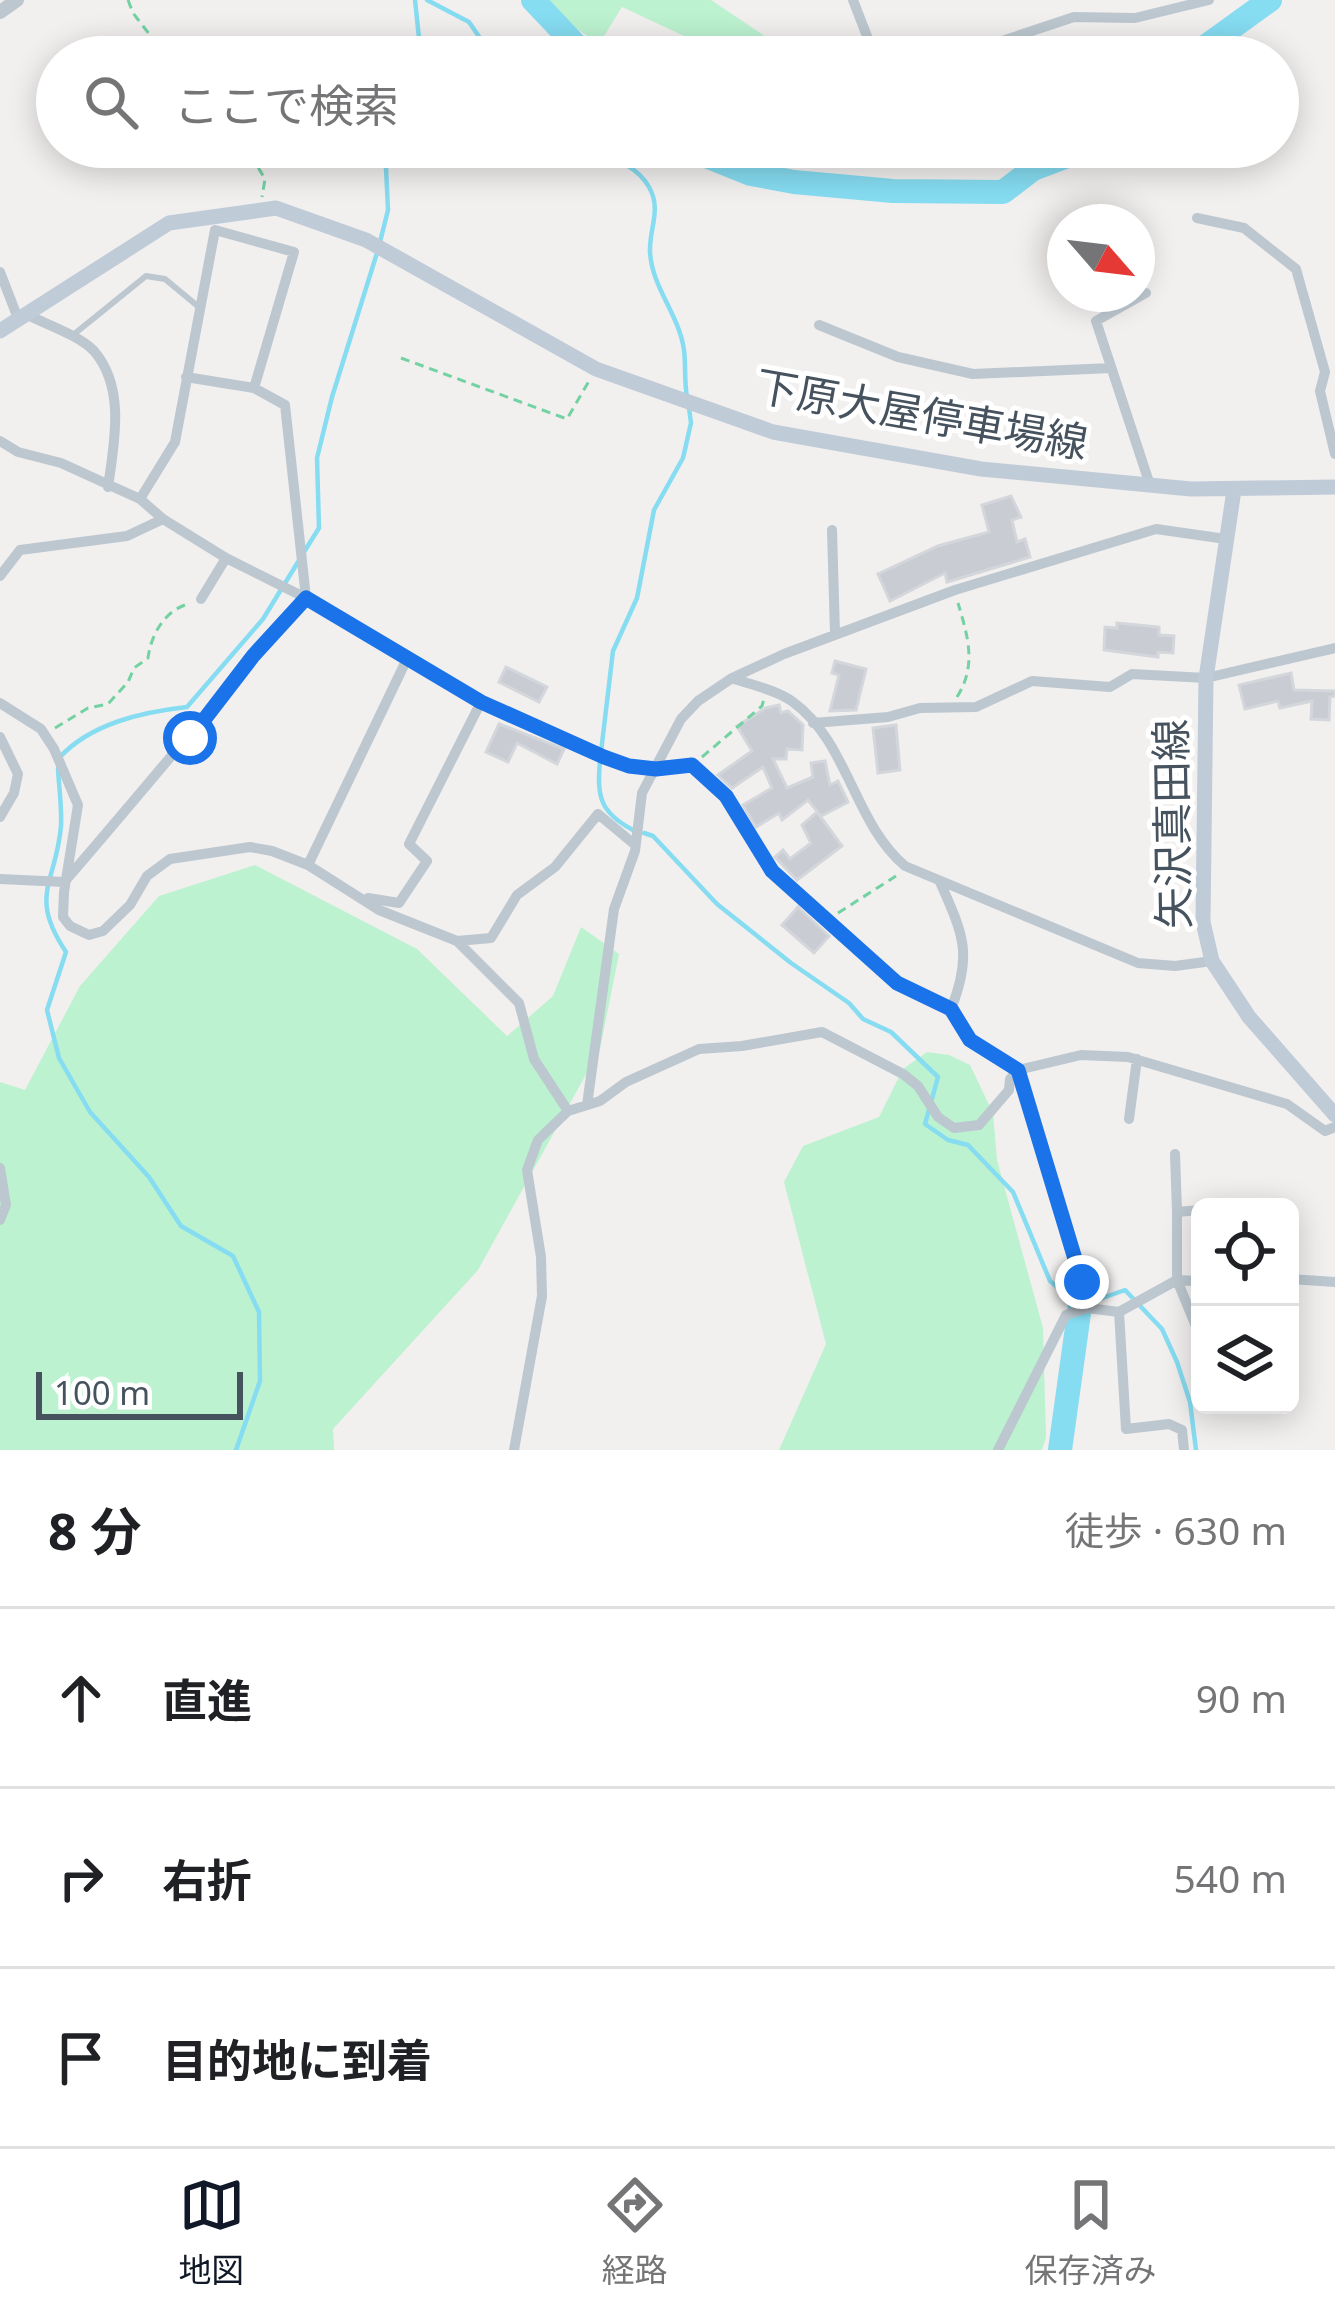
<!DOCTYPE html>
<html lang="ja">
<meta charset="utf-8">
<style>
body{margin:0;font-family:"Noto Sans","Noto Sans JP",sans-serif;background:#f2f2f2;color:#202124}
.controls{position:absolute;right:36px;bottom:36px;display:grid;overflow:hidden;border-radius:18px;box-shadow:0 6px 30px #0003}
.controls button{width:108px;height:108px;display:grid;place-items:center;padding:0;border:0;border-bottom:3px solid #e0e0e0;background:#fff;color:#202124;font:60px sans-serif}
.compass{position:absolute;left:1047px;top:204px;width:108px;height:108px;border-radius:50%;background:#fff;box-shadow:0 6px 30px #0003;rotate:118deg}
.scale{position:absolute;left:36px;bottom:30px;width:207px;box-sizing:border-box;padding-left:12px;border:6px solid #46535e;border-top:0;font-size:33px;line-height:42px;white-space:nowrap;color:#46535e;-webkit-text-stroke:9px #fff;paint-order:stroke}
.stop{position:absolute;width:36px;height:36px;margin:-27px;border:9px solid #1a73e8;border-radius:50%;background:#fff}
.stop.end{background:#1a73e8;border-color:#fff;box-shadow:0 3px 12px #0008}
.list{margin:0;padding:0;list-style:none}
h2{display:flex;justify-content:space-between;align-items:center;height:156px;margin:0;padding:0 48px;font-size:51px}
h2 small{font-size:39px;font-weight:400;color:#757577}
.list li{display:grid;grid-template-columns:78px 1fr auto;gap:36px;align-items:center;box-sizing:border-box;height:180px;padding:0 48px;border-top:3px solid #e0e0e0}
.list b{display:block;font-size:45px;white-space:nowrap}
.list em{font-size:39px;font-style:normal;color:#757577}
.icon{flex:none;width:66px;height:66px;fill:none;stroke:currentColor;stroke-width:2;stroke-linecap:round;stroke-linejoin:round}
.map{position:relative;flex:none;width:1335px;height:1450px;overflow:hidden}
.search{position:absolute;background:#fff;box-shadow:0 6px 30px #0003;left:36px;right:36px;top:36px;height:132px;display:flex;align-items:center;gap:30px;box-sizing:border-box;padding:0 42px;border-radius:66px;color:#757577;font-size:45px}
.sheet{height:696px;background:#fff}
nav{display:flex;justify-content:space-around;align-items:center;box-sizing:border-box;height:168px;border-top:3px solid #e0e0e0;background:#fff;font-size:33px;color:#757577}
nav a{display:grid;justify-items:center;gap:6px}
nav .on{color:#111827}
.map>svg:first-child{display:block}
</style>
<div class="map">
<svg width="1335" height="1450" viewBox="0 0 1335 1450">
<rect width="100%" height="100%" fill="#f2efef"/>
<path fill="#bcf2d0" d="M535 0H711L781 47 786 57H729L622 7 599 44Z
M255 865 417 949 507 1036 553 996 581 927 619 954 600 1049 478 1270 333 1429 334 1450H0V1082L25 1090 80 986 159 896Z
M927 1052 949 1055 970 1065 993 1113 997 1160 1043 1328 1046 1437 1042 1450H779L826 1344 784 1182 803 1146 879 1117 903 1069Z"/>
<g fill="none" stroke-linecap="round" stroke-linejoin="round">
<path stroke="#86dcf1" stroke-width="4.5" d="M415 0 421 57
M427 0 469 22 493 57
M587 147C609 157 636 164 649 187 662 210 649 228 650 252 652 288 679 314 684 350 686 365 684 381 687 397
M380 242 388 210 385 147
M304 552 319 528 317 458 332 397 377 253
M601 752 613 651 637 598 654 510 683 458 691 423 689 408
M59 758C91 723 143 712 187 707L263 619 298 562
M600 760C597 796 599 812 633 830
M58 769C59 787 62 808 61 826 56 884 28 895 66 952L47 1010 59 1058 90 1112 149 1177 181 1226 233 1256 259 1312 260 1381 236 1450
M644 833 653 836 717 904 791 963 849 1003 863 1019 891 1032 938 1077 925 1124 948 1140 968 1145 1013 1192 1050 1281 1080 1306 1125 1290 1162 1329 1177 1362 1190 1402 1196 1450"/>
<path stroke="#86dcf1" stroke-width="24" d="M533 0 587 57
M1191 57 1270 0
M684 147 751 174 794 182 893 191 1003 192 1033 169 1091 147
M1060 1450 1080 1306"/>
</g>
<path fill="#c9ccd2" stroke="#d3d6db" stroke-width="3" d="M1011 496 1021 517 1012 520 1017 542 1025 539 1030 557 947 582 945 573 890 601 878 574 938 546 989 532 982 505Z
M1117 623 1159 627V635L1174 636 1173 653 1158 652V657L1104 650 1105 627 1117 628Z
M835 661 866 669 856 710 830 711 839 675 832 673Z
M506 667 547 687 539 702 499 682Z
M1291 673 1294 690 1335 691V696L1330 697 1329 720 1311 719 1312 701 1280 708 1278 701 1245 709 1239 685Z
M779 705 781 713 788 711 803 725 802 750 787 749 786 759H773L787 788 813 777 811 763 825 761 830 785 838 781 848 802 821 816 808 800 782 820 779 813 756 827 743 805 772 788 763 767 732 788 718 775 752 751 737 726 766 708Z
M499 724 564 749 557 764 517 743 508 762 486 752Z
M896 725 900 770 878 773 873 728Z
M817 812 842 846 797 880 775 857 783 850 790 859 811 843 802 825Z
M798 907 829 936 814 953 782 925Z"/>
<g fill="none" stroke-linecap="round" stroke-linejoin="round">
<path stroke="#72d2a2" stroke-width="3" stroke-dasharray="9 6" stroke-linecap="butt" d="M128 0 133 13 167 57
M237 147 255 162 265 179 262 197
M401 358 567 419 589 381
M957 697C977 665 968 637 958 603
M55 728 88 708 108 704 128 682 134 668 148 658C151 635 164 611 188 604
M702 757 762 706 764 699
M838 913 896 876"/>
<path stroke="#bcc7cf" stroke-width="6" d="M73 335 146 276 165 279 200 308"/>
<path stroke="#bcc7cf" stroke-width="10" d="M853 0 870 44 911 57
M927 57 990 45 1074 17 1135 18 1209 0
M1197 218 1244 228 1296 269 1325 372 1320 391 1335 454
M0 272 19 321
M1146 293 1096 321 1150 485
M28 315C47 325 79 335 94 351 126 388 114 444 108 487
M819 325 898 357 973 374 1111 368
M0 441 18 452 61 463 140 499 163 519 226 558 306 598 481 702 629 766 693 765 726 796 772 871 897 983 951 1009 971 1039 1018 1070 1081 1055 1128 1057 1287 1104 1325 1131 1335 1127
M140 499 175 442 215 230 294 252 254 388
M832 530 835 634
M0 576 20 550 127 536 163 519
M201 599 226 558
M732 678C751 685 777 690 793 702 848 742 854 823 905 866L1138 963 1175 966 1212 961
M0 703 41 729 54 749 78 805 64 892 63 917 70 926 89 935 103 931 130 905 147 876 170 859 250 847 272 851 308 865 379 910 457 941 519 1003 534 1059 568 1111
M813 723 888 717 920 708 976 707 1032 681 1110 687 1132 674 1206 678 1335 648
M0 737 18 774 14 793 0 817
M308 865 407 659
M0 879 64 882
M66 880C147 786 225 691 306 598L285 405 254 388 186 377
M940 882C963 934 973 954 951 1009
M368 898 399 903 427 861 409 844 481 702
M457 941 491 938 517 895 555 867 598 814 634 844
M1018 1070 1087 1308 1119 1312 1177 1280 1200 1281
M587 1105 614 909 635 851 642 793 681 719 698 701 732 678 784 654 955 590 1156 529 1226 539
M1129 1119 1137 1059
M1175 1154 1177 1212
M0 1168 6 1205 0 1220
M1239 1207 1255 1206
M1200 1210 1177 1212V1280L1200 1336
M1290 1279 1335 1282
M1119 1312 1126 1429 1169 1424 1182 1430 1184 1450
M514 1450 542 1296 541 1257 527 1170 538 1140 568 1111 600 1101 626 1082 699 1049 742 1046 822 1032 903 1074 918 1086 938 1117 954 1128 979 1125 1009 1090 1010 1079 1018 1070
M998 1450 1066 1315 1087 1308"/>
<path stroke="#bcc7cf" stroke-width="14" d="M0 12 17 0"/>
<path stroke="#bfcbd7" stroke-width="15" d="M0 331 169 223 276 208 366 240 596 369 773 432 981 469 1191 489 1335 487
M1234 490 1206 678 1203 922 1212 961 1249 1017 1335 1115"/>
</g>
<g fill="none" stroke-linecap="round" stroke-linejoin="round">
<path stroke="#1a73e8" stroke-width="15" d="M190 738 253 656 306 598 481 702 604 757 629 766 656 769 692 765 726 796 772 871 897 983 951 1009 970 1040 1018 1070 1082 1282"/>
</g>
<g text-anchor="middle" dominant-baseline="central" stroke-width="10" stroke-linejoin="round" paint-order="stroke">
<g font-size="42" fill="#46535e" stroke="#fff">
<text transform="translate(922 413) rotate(10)">下原大屋停車場線</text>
<text transform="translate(1171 824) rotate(-91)">矢沢真田線</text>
</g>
</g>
</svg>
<div class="controls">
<button><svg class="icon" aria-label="locate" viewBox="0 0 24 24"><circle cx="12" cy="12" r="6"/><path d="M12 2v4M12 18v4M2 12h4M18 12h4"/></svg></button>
<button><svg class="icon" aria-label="layers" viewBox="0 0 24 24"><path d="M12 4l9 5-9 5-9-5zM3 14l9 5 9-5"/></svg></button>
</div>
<svg class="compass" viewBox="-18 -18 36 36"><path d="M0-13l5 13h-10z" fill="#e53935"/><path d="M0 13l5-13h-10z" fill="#757577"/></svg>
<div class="scale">100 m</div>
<div class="stop" style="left:190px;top:738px"></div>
<div class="stop end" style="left:1082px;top:1282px"></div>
<div class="search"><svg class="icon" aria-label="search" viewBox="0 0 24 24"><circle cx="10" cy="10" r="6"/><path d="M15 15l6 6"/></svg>ここで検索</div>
</div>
<section class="sheet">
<h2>8 分<small>徒歩 · 630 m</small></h2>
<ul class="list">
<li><svg class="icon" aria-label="ahead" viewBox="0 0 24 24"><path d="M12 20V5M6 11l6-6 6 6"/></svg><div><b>直進</b></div><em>90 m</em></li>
<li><svg class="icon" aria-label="right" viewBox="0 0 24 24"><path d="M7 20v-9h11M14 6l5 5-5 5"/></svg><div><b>右折</b></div><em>540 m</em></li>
<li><svg class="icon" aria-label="arrive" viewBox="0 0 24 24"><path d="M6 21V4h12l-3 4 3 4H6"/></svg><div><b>目的地に到着</b></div></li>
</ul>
</section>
<nav>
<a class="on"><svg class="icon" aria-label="map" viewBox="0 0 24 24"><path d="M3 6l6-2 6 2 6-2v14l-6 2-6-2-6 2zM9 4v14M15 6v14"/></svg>地図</a>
<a><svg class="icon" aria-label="directions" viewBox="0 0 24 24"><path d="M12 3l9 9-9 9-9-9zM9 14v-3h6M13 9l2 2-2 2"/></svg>経路</a>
<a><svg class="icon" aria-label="saved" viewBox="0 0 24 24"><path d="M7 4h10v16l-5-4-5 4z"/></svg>保存済み</a>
</nav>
